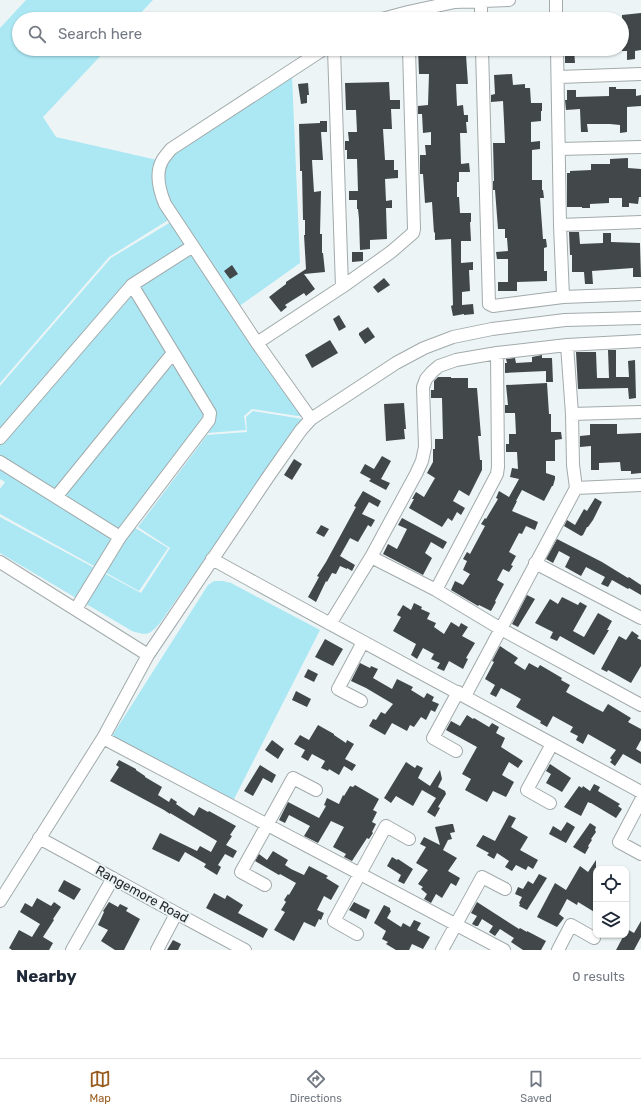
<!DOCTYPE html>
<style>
body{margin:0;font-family:Rubik,sans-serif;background:#f2f2f3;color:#1f2937}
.controls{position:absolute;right:12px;bottom:12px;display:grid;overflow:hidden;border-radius:8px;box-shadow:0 1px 3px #0004}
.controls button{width:36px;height:36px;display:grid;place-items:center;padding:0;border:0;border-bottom:1px solid #e0e1e3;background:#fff;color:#1f2937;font:20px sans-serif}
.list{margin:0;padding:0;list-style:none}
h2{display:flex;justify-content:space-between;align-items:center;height:52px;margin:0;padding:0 16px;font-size:17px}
h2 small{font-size:13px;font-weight:400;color:#747a83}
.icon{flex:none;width:22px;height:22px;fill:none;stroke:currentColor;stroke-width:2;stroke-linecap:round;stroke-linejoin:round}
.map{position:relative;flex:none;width:641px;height:950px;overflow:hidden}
.search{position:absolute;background:#fff;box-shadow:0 1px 3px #0004;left:12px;right:12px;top:12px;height:44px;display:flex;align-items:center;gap:10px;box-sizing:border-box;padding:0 14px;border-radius:22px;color:#747a83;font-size:15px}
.sheet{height:108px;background:#fff}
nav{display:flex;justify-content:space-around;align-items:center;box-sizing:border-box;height:56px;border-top:1px solid #e0e1e3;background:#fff;font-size:11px;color:#747a83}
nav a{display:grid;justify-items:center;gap:2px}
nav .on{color:#985b1e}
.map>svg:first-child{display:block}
</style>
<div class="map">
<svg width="641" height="950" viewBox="0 0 641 950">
<rect width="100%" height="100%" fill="#ecf4f6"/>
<path fill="#abe8f4" d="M26 0H153L135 19H19V49H107L43 117 56 137 166 162 174 153 292 75 300 263 238 307 178 214 109 257 0 383V28Z
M171 222 304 417 252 409 244 416 246 430 194 434 127 523 168 548 139 591 0 514V489L5 482 0 479V386L111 258Z
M253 411 303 419 296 428 160 623C149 635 148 636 132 631L0 553V517L141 593 170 548 138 527 207 435 247 432 246 417Z
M214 581H223L231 583 320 630 232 803 112 736 208 585Z"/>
<path fill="#42484a" d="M641 13V50L635 51V59L627 60V51H622V15Z
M418 49H464V55H466L468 84H456L457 106 463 105 464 115H468V122H466L467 133H460L461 164 469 163 470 172H459V182H457V197H459L460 213H471V222H470L471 241H461V263L473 262V270H469L470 291 462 292V305L473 304 474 314 464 315V314L453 316 451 306 453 305 451 239 435 240V232L434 233 432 202 425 203 423 174H420V155H426L425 145H431V132L423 133 422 114H418V106L428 105 429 74H419Z
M566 49H574L575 63H565V55H566Z
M512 74 513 85 525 84V88H530L531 103H542V111H541V121L531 122V142L540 141V149L532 150V180H542V190H543L544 198H540L543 239H546L547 247 544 248V271H547V281L517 282V291H498V282H508V259H497L496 252 508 251 507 238H505V229H498L495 190H493V181H494L493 143H505L504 121 503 101 491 102V95L495 94 494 75Z
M389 82 390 100H400V109H391L392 129H383L385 160H394V170H398V178L385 179 386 201 392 200V208H386L387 239 370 240V249L360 250 359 219 358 209H357V200H349V191H358L357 159H347V150H345V141H349L348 132H357L356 110H346L345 83Z
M308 83 309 95H307V103L301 104 298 84Z
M609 87H616V89H636V96L641 95V106L627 107V132L620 133V125L610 124H587L588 132H581L580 109 566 110 565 100H567V90H576V97L609 96Z
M320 121H327V132H321L323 160H312L314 192 321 191 320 234H322V253H323L325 272 304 274 315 289 306 296 304 293 285 305 287 307 281 312 269 297 278 290 286 284V282L306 269 304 235H305V220H303L302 171H300V166L299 124 320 123Z
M628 158V168L641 169V197H639L638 204 629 203V207H622V198H609V203L590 204V208H582V207H567V173H570V171L591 170V164H610V159Z
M569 232H579L580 244 603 243V233H611V242L640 243 641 277H633V268L592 271 593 284H585L584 272H572V255H570Z
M352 252H363V261L352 262Z
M232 265 238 274 230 279 224 271Z
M384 278 390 285 378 293 373 287Z
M339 315 346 327 339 331 333 319Z
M368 327 375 337 365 344 359 335V333Z
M330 340 338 353 312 368 305 355Z
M608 350H616V377H629L628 361 635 360 636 398 629 399 628 388 578 389 576 352H596L597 378H609Z
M542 355V358H552L553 382H546V371L505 373V363H507L506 359 515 358 516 363 532 362V357Z
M438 377H451V378H468V388H477L481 436H478L480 460H482V470L469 496 459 490 453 501 465 508 461 515 457 512 452 521 448 518 442 527 409 508 414 499H412L416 492 424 497 435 478 427 473 433 462V449H435V439H443L442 398H431V390H434V381Z
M547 383 549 414H551V432H561L562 439 555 440V461H546V473L555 476V479L553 486H552L544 501 522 490 516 501H517L512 511 538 522 535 530 526 526 522 534 519 533 509 552 516 556 511 565 513 566 509 572 503 569 497 580 504 584 495 601 496 602 491 611 479 605 478 606 451 590 455 581 463 585 470 574 463 570 467 561 463 559 467 552 470 554 485 526 481 524 485 518 486 519 498 499 496 498 499 491 509 497 519 479 510 477 512 468 518 469 517 452H506V444H509V434H516L515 413H505V405H508L506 385Z
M404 403 406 429H404L405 439 386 441 384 404Z
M590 424H617V434L641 433V473L631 474V471H621L620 462 599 463V470H591V446L580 447V436L590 435Z
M382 456 391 461 381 479 390 483 386 490 369 481 371 479 360 473 365 464 374 469Z
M294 459 302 464 292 480 284 475Z
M363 491 381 501 378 507 369 502 362 514 375 520 371 527 368 525 358 542 350 538 340 556 355 565 352 571 347 568V569L340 566 336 574 332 573 327 582 326 581 316 602 308 597 319 577 317 576 326 562 356 507 354 506Z
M595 498 602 502 593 520 588 527H587L583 535 581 536 564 526 567 520 575 525 584 509 587 511Z
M402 518 447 542 443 549 431 542 425 553 432 558 423 575 383 554 388 544 397 549 407 529 398 525Z
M321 525 329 529 324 537 316 533Z
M557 539 602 562 628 578 629 577 641 585V595L629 588 628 589 612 580 608 587 601 584 605 577 586 567 581 576 572 571 565 567 570 557 559 551 553 563 546 559Z
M527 595 535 599 518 627 512 624Z
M562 597 578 605 580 602 587 606 573 631 584 637 598 613 612 621 607 630H609L594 655 560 636 557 641 550 638 553 632 535 623 550 599 558 604Z
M414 603 422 607 421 609 430 613 427 619 436 623 434 627 444 634 451 622 459 627 461 623 468 627 462 636 475 643 466 658 468 659 463 669 449 661 444 671 437 668 440 663 431 659 434 654 423 648 417 659 411 655 416 644 393 631 401 617 397 615 403 605 411 610Z
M632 631 639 636 637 638 641 640V666L631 683 608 670 607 672 601 669 619 636 626 640Z
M325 639 343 649 333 666 315 657Z
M500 646 518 658 514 663 525 670 529 663 538 668 540 665 562 678 561 680 570 685 566 692 595 708 603 712 608 704 631 718 628 722 641 729V740L636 749 641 752V764L623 754 615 766 610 762 612 760 610 758 616 750 588 734 583 744 576 740 578 736 570 732 573 727 553 716 547 727 540 723 541 721 516 707 521 699 501 688 496 697 490 694 495 685 485 679 494 662 492 661Z
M360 663 370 668 371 666 378 669 373 678 392 689 397 679 413 687 411 690 424 698 427 693 434 697 432 701 439 704 435 712 431 710 426 720 421 717 414 727 410 725 407 731 392 723 385 735 369 726 373 719 376 720 381 712 385 714 393 704 366 688 351 681Z
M308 669 318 674 314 682 304 677Z
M296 691 311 699 307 707 292 700Z
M467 715 473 719 474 718 489 727 492 723 499 727 496 733 505 738 501 747 523 761 518 768 509 762 502 775 514 782 506 797 493 791 487 802 465 790 471 779 462 774 477 747 446 730 451 721 460 726Z
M318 725 334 734V735L346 743 347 740 354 744 345 759 356 765 352 771 344 766 339 775 329 769 328 771 321 768 325 761 312 754 308 761 301 757 305 750 294 744 300 735 309 740Z
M272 740 284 749 278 759 265 750Z
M119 760 136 769V770L145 776V777L162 787 158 795 169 802 171 798 177 802 176 804 194 816 199 807 208 812 209 811 236 826 230 835 232 836 226 845 237 851 233 858 225 854 218 865 221 867 217 875 204 867 206 864 185 852 179 862 152 849 160 833 197 851 200 846 211 852 217 841 170 813V814L164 810 110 781 119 767 116 765Z
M406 762 415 768 417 765 423 768 418 778 430 786 440 770 442 779 438 787 445 791 446 794 438 807 440 808 435 817 427 812 436 798 422 790 413 806 396 796 391 803 384 798Z
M550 764 571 778 562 792 546 783 551 774 546 771Z
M260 765 276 775 272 783 263 778 253 796 244 791Z
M594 784 600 787 598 791 620 804 618 806 622 809 616 818 591 803H590L588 802 581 816 564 807 579 786 582 788 583 786 590 791Z
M355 785 379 799 373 810 377 812 372 822 376 824 372 832 373 833 369 839 367 838 352 861 344 857 346 854 333 847 344 827 331 821 318 843 304 836 310 826 289 815 285 823 279 820 288 802 319 818 326 806 324 805 327 798 339 804 343 795 344 796 350 786 353 787Z
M509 815 516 818 511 827 528 837 520 850 538 860 533 869 528 866 526 870 516 865 512 871 505 867 509 861 497 853 494 859 487 855 489 853 476 846 483 835 495 841Z
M567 822 575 827 566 843 549 834 553 826 561 831Z
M590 823 596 827 595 830 596 832 591 839 592 840 588 846 589 847 585 854 573 847Z
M451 824H453L455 832 450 833 452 839 448 840 443 850 457 858 448 871 460 878 456 886 451 883 442 898 436 894 431 903 424 899 427 894 421 889 423 887 418 884 428 870 416 863 426 847 420 844 424 837 440 845 435 827Z
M273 851 288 860 285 865 291 869 304 875 309 866 328 876 326 878 339 886 331 900 324 896 317 910 324 913 321 920 319 919 315 927 304 922 294 941 274 930 285 912 281 910 286 902 284 900 288 894 289 895 296 883 280 874 279 875 255 861 259 854 267 860Z
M392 857 397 860 398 859 413 869 404 884 398 881 401 875 387 866Z
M596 860V913L578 902 577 905 567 899 559 914 564 918 557 927 537 917 555 883 566 890 580 866 588 872Z
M539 874 547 878 527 910 519 906 520 904 519 903 522 897 515 894 518 887 523 889 528 881 533 884Z
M64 880 81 889 74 900 58 891Z
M214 893 225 899 227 895 243 905 238 913 268 929 263 938 206 908Z
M37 898 51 906 54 902 61 907 53 919 54 920 43 937 53 943 49 950H12L9 948 19 930 32 937 40 924 20 912 25 903 32 907Z
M109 902 118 907 120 904 128 908 126 911 140 919 124 950H115L101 941 108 930 98 925 104 912 103 911Z
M354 902 370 910 366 919 349 910Z
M477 902 519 929 520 928 527 932V931L546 941 541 950H523L511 942 514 938 500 929 495 936 489 932 493 926 482 919 478 926H476L472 924 477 916 471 913Z
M384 905 390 908V910L391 911 387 918 401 927 403 923 410 927 414 920 421 923 417 930 430 937 423 949 412 944 409 950H396L386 944 388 942 382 939 386 931 374 923Z
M641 921V937L634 950H616L624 935H626L627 929 634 933Z
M173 940 181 944 178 950H167Z"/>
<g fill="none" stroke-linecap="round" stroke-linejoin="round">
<g stroke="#a2aaab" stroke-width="14">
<path id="minor" d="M556 0V19
M481 1V19
M382 19 408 12 455 2 509 0
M334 49 342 287
M482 49 489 304 493 306 563 297 641 294
M557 49 560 225 563 297
M559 77 641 74
M559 149 641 147
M560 225 641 222
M257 343 342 287 391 252 413 233 414 229 409 49
M572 414 641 412
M311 419 257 343 165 204C160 192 155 174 162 161 164 157 168 153 171 149L324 49
M0 438 132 285 193 246
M0 462 120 537
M576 488 641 485
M56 497 173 353
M371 557 436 590 501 629 641 705
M212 559C354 638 498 714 641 792
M0 562 148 655
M535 563 641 618
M436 590 497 474 498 467 497 353
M76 609 120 537 209 420 210 413 132 285
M330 624 371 557 416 474 422 461 425 447 423 387 426 379 432 372 439 366 456 360 497 353 567 345 641 341
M465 696 576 488 573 465 572 414 567 345
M361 701 338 689 363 642
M103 738 504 950
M456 751 433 738 458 692
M641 800 619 842 641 854
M550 803 527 790 552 744
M39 838C108 875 176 914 245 950
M265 885 241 872 293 778 316 790
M0 901 103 738 148 655 268 477 301 430 311 419 396 363 424 348 453 337 492 329 565 320 641 318
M357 934 334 921 386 826 409 839
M72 950 113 878
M157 950 176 914
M442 950 482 877 505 889
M558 950 571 925 594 938"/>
</g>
<use href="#minor" stroke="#fff" stroke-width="12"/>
</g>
<g text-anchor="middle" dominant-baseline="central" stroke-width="4" stroke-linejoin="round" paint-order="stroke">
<g font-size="13" fill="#252828" stroke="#ecf4f6">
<text transform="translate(142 894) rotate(29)">Rangemore Road</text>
</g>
</g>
</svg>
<div class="controls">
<button><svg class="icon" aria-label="locate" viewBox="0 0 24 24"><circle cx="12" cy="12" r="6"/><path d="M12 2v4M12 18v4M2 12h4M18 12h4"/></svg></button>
<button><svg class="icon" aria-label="layers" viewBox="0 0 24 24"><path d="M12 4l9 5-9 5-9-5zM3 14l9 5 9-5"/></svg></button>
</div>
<div class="search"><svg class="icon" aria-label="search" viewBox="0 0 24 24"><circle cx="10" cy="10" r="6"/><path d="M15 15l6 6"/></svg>Search here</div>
</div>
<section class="sheet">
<h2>Nearby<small>0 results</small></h2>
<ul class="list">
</ul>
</section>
<nav>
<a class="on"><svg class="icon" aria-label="map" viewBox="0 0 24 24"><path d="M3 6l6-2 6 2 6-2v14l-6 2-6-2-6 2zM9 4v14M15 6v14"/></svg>Map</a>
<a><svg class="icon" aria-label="directions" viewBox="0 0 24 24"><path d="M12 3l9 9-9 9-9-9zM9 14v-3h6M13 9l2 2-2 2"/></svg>Directions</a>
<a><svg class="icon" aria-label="saved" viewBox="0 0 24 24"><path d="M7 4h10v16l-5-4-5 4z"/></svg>Saved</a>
</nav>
